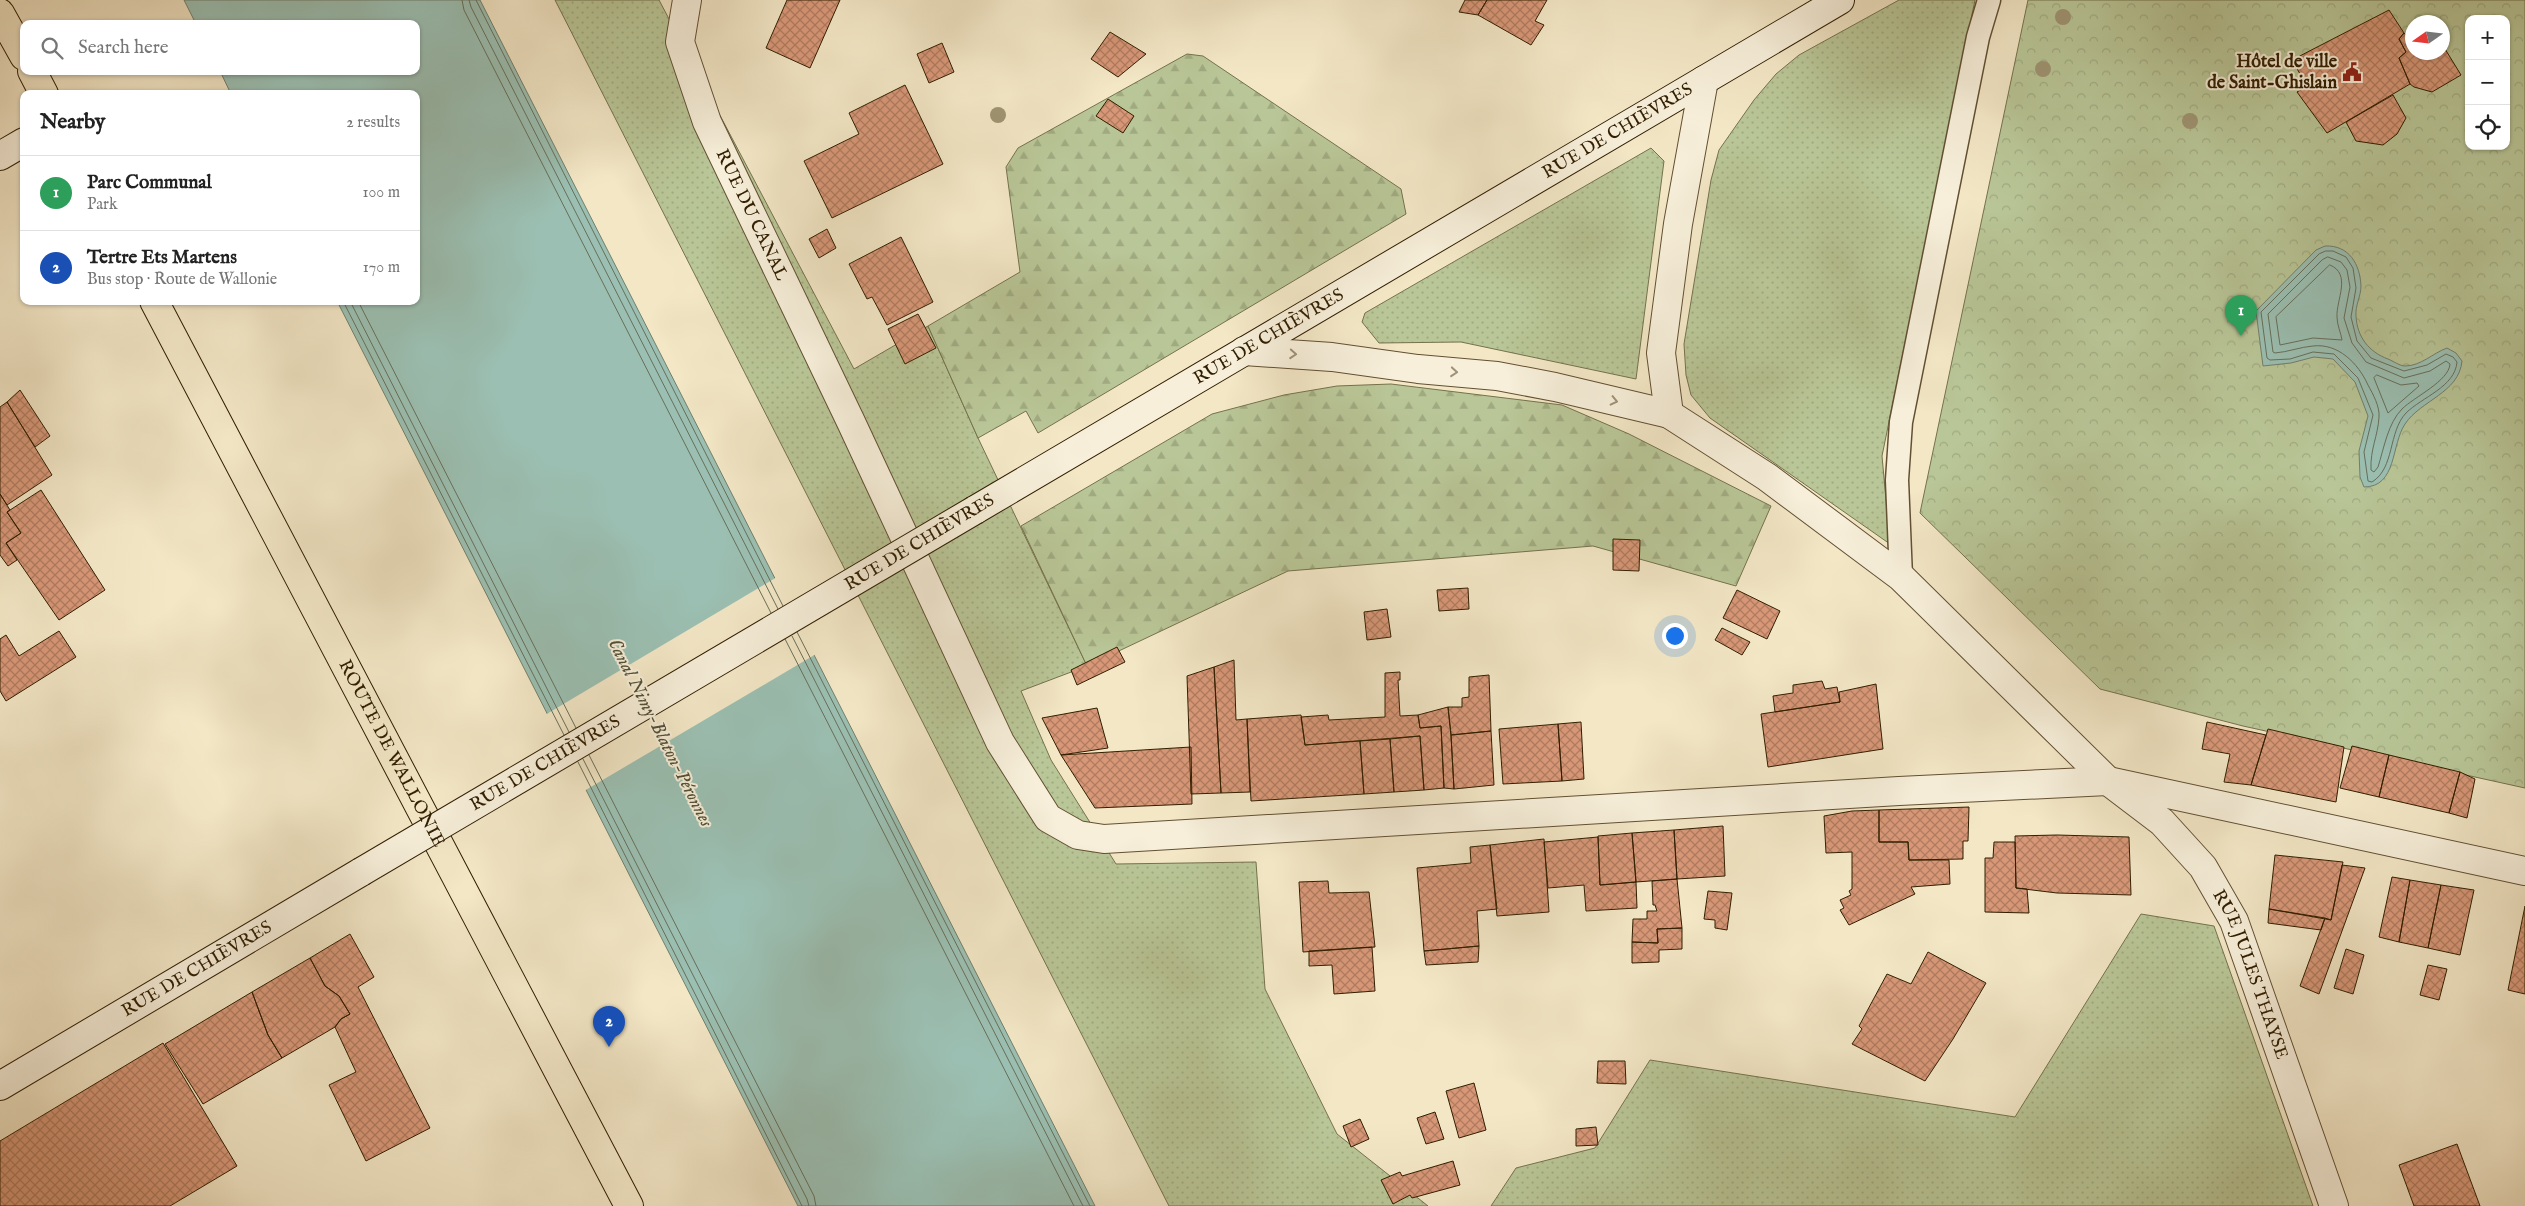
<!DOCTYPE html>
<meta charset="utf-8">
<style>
body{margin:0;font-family:"IM FELL English",serif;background:#f2f2f2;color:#222}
.controls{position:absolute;right:15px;top:15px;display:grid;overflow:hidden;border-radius:10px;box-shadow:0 1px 4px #0004}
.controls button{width:45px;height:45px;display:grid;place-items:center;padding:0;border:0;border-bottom:1px solid #e0e0e0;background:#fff;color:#222;font:25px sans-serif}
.compass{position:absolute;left:2405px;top:15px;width:45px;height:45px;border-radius:50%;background:#fff;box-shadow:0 1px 4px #0004;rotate:256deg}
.you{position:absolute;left:1674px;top:635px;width:18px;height:18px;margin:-12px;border:4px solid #fff;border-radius:50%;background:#1a73e8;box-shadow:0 0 0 8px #1a73e833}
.badge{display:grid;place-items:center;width:32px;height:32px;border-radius:50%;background:#8f2418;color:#fff;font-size:16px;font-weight:700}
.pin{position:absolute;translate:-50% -41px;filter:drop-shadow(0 1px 2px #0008)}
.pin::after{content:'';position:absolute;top:26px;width:18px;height:15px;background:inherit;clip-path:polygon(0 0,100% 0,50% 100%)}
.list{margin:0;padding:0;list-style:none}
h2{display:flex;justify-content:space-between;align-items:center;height:65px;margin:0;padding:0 20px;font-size:21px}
h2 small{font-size:16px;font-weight:400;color:#767676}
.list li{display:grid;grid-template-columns:32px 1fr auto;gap:15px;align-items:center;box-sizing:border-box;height:75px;padding:0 20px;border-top:1px solid #e0e0e0}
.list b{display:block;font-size:19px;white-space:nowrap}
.list p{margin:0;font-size:16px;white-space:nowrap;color:#767676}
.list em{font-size:16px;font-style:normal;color:#767676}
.icon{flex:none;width:28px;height:28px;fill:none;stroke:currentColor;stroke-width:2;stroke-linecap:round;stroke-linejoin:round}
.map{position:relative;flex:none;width:2525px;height:1206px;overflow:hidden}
.search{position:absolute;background:#fff;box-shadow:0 1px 4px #0004;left:20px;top:20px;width:400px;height:55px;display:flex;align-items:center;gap:12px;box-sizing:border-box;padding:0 18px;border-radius:10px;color:#767676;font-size:19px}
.panel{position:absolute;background:#fff;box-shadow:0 1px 4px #0004;left:20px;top:90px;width:400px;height:215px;border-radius:10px}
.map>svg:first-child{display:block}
</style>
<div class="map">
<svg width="2525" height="1206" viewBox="0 0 2525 1206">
<defs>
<pattern id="grass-dots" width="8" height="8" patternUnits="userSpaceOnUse" patternTransform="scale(1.25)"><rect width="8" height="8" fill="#b9c697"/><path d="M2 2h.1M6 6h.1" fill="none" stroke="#a0aa80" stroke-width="1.8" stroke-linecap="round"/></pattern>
<pattern id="forest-firs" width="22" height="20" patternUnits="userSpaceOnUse" patternTransform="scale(1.25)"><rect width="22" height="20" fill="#b9c697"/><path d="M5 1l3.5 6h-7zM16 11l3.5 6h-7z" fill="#a0aa80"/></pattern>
<pattern id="park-crowns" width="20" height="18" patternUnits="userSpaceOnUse" patternTransform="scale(1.25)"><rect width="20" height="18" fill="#b9c697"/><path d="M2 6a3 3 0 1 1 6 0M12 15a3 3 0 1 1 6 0" fill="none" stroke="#a0aa80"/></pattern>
<pattern id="building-cross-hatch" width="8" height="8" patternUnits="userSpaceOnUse" patternTransform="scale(1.25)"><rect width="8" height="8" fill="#d89878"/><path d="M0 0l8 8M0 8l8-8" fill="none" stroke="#b07b60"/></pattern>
</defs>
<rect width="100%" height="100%" fill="#f3e7c6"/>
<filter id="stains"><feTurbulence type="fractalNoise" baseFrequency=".004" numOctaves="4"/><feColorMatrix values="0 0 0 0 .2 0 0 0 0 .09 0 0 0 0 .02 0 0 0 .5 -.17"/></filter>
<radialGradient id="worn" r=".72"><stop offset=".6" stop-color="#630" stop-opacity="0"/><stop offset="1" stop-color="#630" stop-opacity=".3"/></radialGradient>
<path fill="url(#grass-dots)" stroke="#75724c" d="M555 0H659L854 369 928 326 978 438 1087 666 1021 691 1051 760 1116 864 1256 862 1265 989 1337 1134 1428 1206H1169Z
M1899 0H1975L1882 456 1890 544 1710 418 1691 395 1686 375 1684 344 1711 180 1719 150 1754 100 1776 74 1799 55Z
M1651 148 1664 161 1636 379 1461 342 1379 343 1362 322 1365 313Z
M2141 914 2214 926 2313 1206H1491L1516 1168 1595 1148 1650 1060 2015 1117Z"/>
<path fill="url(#forest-firs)" stroke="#75724c" d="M1187 54 1203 56 1401 189 1406 214 1038 433 1026 411 978 438 928 326 1020 272 1006 167 1018 148Z
M1391 384 1562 405 1629 434 1771 506 1736 586 1593 546 1288 571 1087 666 1021 526 1212 414 1284 395 1337 386Z"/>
<path fill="url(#park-crowns)" stroke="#75724c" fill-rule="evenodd" d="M2028 0H2525V788L2243 726 2100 689 1920 513ZM2469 19H2506V146H2469ZM2412 22H2442V52H2412Z"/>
<path fill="#9bc0b3" stroke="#717f6b" d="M184 0H480L1095 1206H798L337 301H416V94H231L220 71H416V24H196Z
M2325 246C2349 245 2360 264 2361 286 2361 296 2355 306 2356 316 2357 337 2369 352 2388 359 2393 361 2400 366 2405 366 2421 366 2433 353 2447 348L2456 353 2462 361C2459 393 2421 400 2405 424 2391 445 2397 487 2364 487L2360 477 2359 451 2368 416 2355 382 2333 359 2314 357 2291 363 2263 366 2256 311 2316 250Z"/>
<path fill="#f3e7c6" d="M777 577 816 654 584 791 545 715Z"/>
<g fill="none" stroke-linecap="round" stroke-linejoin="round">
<path stroke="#666f5a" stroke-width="1" d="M462 0 464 10 771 613
M469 0 471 7 778 609
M476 0 783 606
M2326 251H2333L2346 257 2353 268 2356 288 2351 317 2357 341 2371 358 2404 371 2427 365 2446 354 2453 357 2457 362C2455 387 2422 397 2406 413 2388 432 2395 468 2372 482L2368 481 2364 452 2373 415 2358 378 2334 354 2313 352 2290 359 2270 360 2267 358 2261 312 2319 254Z
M2328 257 2341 262 2347 270 2350 287 2344 318 2352 343 2366 362 2404 378 2430 371 2446 361 2450 364C2449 381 2414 397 2402 409 2388 423 2384 448 2378 467L2374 472 2371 470C2370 449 2378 436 2379 417 2380 407 2373 394 2368 385 2358 363 2338 343 2313 346 2300 347 2288 352 2275 353L2273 352 2268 314 2322 260Z
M2330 265C2352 274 2336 300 2337 317 2337 325 2341 333 2342 340L2313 338 2280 345 2276 317Z
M343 301 564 735
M350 301 569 732
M358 301 576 728
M2377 375 2401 385 2417 383 2419 386 2388 413 2374 378Z
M797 632 1090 1206
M792 636 1083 1206
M785 639 1074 1206
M589 755 814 1196 816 1206
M583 759 807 1199 809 1206
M578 762 802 1206"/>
</g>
<path fill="url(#building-cross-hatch)" stroke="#311e00" d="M787 0H840L810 68 766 48Z
M1465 0H1487L1478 15 1459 12Z
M1487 0H1547L1535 21 1544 25 1531 45 1478 15Z
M2389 10 2404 33 2399 39 2406 52 2399 58 2410 84 2327 133 2297 92 2307 86 2292 60Z
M1110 32 1146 54 1118 77 1091 59Z
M2404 33 2412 41V52H2442V44L2461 75 2432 92 2414 87 2410 84 2399 58 2406 52 2399 39Z
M942 43 954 72 929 83 917 54Z
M905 85 943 164 832 218 804 161 859 134 849 113Z
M2393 95 2406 118 2397 134 2383 145 2356 141 2346 122Z
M1108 99 1134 116 1123 133 1096 116Z
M827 229 836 248 819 258 809 239Z
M901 237 933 302 887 325 872 297 867 299 849 264Z
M918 314 936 348 905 364 888 329Z
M20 390 50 436 35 447 7 402Z
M7 402 52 475 7 505 0 494V407Z
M41 490 105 590 59 620 6 543 21 533 7 512Z
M0 494 10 510 7 512 21 533 6 543 17 560 8 566 0 555Z
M1613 539 1640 540 1639 571 1613 570Z
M1468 588 1469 609 1439 611 1437 590Z
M1737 590 1780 611 1767 639 1723 618Z
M1387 609 1391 637 1367 640 1364 612Z
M1722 628 1750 642 1742 655 1715 640Z
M59 631 76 657 6 701 0 691V639L6 635 19 656Z
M1117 647 1125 662 1077 685 1071 670Z
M1234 660 1236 720 1247 719 1250 792 1221 793 1214 667Z
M1214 667 1221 793 1191 794 1187 676Z
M1400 672V680H1398L1400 716 1418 715 1420 728 1441 726 1444 788 1424 790 1420 736 1305 745 1301 717 1328 715 1329 720 1385 717V673Z
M1489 675 1491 731 1451 735 1448 707H1462V698L1469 697V677Z
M1822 681 1825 689 1837 687 1840 702 1775 712 1773 696 1793 693V685Z
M1876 684 1883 749 1768 767 1761 714 1840 702 1839 692Z
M1448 707 1451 735 1454 789 1444 788 1441 726 1420 728 1418 715Z
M1097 708 1108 748 1061 755 1042 718Z
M1301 715 1305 745 1360 741 1364 794 1251 801 1247 719Z
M1581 722 1584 779 1562 781 1558 724Z
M2207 722 2266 735 2251 785 2224 782 2230 754 2202 749Z
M1558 724 1562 781 1503 784 1499 729Z
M2268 729 2344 747 2336 802 2251 785Z
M1491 731 1494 785 1454 789 1451 735Z
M1420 736 1424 790 1394 792 1390 739Z
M1390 739 1394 792 1364 794 1360 741Z
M2352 746 2389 755 2379 797 2340 788Z
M1191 747 1192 804 1095 808 1061 755Z
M2389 755 2460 772 2449 813 2379 797Z
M2460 772 2475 779 2467 818 2449 813Z
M1969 807 1968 841H1963V859L1909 860 1908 842H1879V810Z
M1879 810V842H1908L1909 860H1949L1950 884 1911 887 1915 894 1849 925 1840 910 1844 908 1840 900 1851 895 1849 891 1852 889V852L1826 853 1824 816 1852 811Z
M1723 826 1725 876 1677 879 1674 830Z
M1674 830 1677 879 1636 882 1632 833Z
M1632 833 1636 882 1600 885 1598 836Z
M2057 835 2129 837 2131 895 2057 893 2016 888 2015 836Z
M1598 837 1600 885 1636 882 1637 908 1586 911 1584 885 1548 888 1544 842Z
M1544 839 1549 912 1497 916 1490 845Z
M1994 842H2015L2016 888 2027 889 2029 913 1985 912V858H1993Z
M1490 845 1497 909 1477 911 1479 946 1424 951 1417 868 1471 863 1470 847Z
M2275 855 2343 862 2331 920 2269 909Z
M2342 865 2365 868 2319 994 2300 986 2325 918 2331 920Z
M2392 877 2410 880 2399 942 2379 937Z
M1677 879 1682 928 1657 929 1658 943 1632 942 1633 919H1647V911H1657L1655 905H1653L1652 881Z
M2410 880 2441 885 2428 948 2399 942Z
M1328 881 1329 893 1369 892 1375 947 1303 952 1299 882Z
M2441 885 2474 890 2460 955 2428 948Z
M1708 891 1732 893 1727 930 1715 928V920L1704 919Z
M2525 906V994L2508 990Z
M2269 909 2325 918 2321 930 2268 923Z
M1682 928V949L1659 950V962L1632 963V942L1658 943 1657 929Z
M350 934 374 977 358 987 430 1128 366 1161 329 1085 356 1072 335 1027 341 1019 350 1014 339 996 325 986 310 958Z
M1479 946 1478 962 1426 965 1424 951Z
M1372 947 1375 991 1334 994 1332 965 1309 966V951Z
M2346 949 2364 955 2353 994 2334 988Z
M1928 952 1986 983 1953 1039 1925 1081 1852 1044 1862 1029 1859 1026 1887 974 1911 984Z
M310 958 325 986 339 996 350 1014 341 1019 335 1027 282 1058 268 1035 252 992Z
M2428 965 2447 969 2439 1000 2420 995Z
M252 992 268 1035 282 1058 203 1104 165 1044Z
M163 1043 237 1166 170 1206H0V1141Z
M1598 1061H1625L1626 1084 1597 1083Z
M1474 1083 1486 1130 1459 1138 1446 1091Z
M1435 1112 1444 1139 1426 1144 1417 1118Z
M1360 1119 1369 1139 1351 1147 1343 1126Z
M1596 1127 1598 1145 1576 1146V1129Z
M2457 1144 2480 1206H2414L2399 1165Z
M1453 1161 1460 1185 1412 1198 1410 1195 1393 1204 1381 1180 1400 1172 1402 1176Z"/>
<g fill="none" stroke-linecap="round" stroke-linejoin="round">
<g stroke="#625032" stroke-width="25">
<path id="service" d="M1901 577 1897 480 1901 422 1978 37 1989 0"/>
</g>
<g stroke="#625032" stroke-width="30">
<g id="minor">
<path id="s1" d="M687 0 680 42 707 122 851 422 1000 742 1048 818 1078 835 1104 839 1899 791 2108 781 2525 871"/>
<path id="s2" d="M1704 80 1678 224 1661 353 1669 414 1767 477 1901 577 2108 781 2162 822 2203 867 2234 921 2334 1206"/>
<path d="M1244 351 1332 357 1418 369 1497 376 1555 387 1669 414"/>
</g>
</g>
<g stroke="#311e00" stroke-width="30">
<g id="secondary">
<path d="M0 156 24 142"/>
<path id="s3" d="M975 510 1840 0"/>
<path id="s4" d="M0 1086 361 872"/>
</g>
</g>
<g stroke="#311e00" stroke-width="30">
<g id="primary">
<path d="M0 13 24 56"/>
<path d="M32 71 44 94"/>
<path id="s5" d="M154 301 629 1206"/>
</g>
</g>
<use href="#service" stroke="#f7efda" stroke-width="22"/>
<use href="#minor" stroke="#f7efda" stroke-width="28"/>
<use href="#secondary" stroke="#f7efda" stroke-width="28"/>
<use href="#primary" stroke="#f3e7c6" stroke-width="28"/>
<g stroke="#311e00" stroke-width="30" stroke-linecap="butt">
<g id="secondary-bridge">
<path id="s6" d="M361 872 975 510"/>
</g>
</g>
<use href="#secondary-bridge" stroke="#f7efda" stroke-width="28"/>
</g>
<g fill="#9f9472">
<circle cx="2063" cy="17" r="8"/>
<circle cx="2043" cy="69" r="8"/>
<circle cx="998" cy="115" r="8"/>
<circle cx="2190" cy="121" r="8"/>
</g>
<defs><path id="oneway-chevron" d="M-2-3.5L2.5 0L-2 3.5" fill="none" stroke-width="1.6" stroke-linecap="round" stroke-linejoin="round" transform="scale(1.25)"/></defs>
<g stroke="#9e9178">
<use href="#oneway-chevron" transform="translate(1293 354) rotate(4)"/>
<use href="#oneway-chevron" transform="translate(1454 372) rotate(5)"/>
<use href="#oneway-chevron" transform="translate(1614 401) rotate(13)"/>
</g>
<defs>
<g id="civic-bare" transform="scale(1.5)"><path d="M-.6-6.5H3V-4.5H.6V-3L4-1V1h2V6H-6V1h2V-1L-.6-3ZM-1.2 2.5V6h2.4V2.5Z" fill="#8f2418" stroke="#f7efda" stroke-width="2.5" paint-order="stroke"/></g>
</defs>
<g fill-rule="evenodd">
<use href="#civic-bare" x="2352" y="72"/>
</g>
<g text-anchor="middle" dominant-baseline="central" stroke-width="4" stroke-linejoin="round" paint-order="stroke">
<g font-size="18" font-weight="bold" fill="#311e00" stroke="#f7efda" text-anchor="end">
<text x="2337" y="62">Hôtel de ville<tspan x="2337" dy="21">de Saint-Ghislain</tspan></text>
</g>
<g font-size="18" fill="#311e00" stroke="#f7efda">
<text stroke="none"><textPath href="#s3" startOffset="746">RUE DE CHIÈVRES</textPath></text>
<text stroke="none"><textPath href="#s1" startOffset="230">RUE DU CANAL</textPath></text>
<text stroke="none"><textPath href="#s3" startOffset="341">RUE DE CHIÈVRES</textPath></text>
<text transform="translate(920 543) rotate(-31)">RUE DE CHIÈVRES</text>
<text stroke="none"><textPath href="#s5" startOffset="511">ROUTE DE WALLONIE</textPath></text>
<text stroke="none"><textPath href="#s6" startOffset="214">RUE DE CHIÈVRES</textPath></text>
<text stroke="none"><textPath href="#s4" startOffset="229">RUE DE CHIÈVRES</textPath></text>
<text stroke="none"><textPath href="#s2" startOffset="1159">RUE JULES THAYSE</textPath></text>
</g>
<g font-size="19" font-style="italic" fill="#514f36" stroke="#f7efda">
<text transform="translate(660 733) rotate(63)">Canal Nimy-Blaton-Péronnes</text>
</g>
</g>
<rect width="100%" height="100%" filter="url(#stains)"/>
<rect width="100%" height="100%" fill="url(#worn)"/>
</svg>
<div class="controls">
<button>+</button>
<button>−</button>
<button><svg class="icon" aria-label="locate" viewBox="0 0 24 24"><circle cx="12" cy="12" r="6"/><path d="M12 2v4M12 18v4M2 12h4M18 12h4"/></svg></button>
</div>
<svg class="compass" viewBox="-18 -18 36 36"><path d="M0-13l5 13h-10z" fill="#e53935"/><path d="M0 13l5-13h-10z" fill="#767676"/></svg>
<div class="you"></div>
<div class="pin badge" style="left:2241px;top:336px;background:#2e9e5b">1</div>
<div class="pin badge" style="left:609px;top:1047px;background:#1a4fb4">2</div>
<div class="search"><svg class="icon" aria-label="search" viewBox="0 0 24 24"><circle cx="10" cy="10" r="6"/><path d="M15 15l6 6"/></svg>Search here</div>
<section class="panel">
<h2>Nearby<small>2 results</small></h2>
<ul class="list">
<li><span class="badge" style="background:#2e9e5b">1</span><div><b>Parc Communal</b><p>Park</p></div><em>100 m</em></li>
<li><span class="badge" style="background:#1a4fb4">2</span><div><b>Tertre Ets Martens</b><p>Bus stop · Route de Wallonie</p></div><em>170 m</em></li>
</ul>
</section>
</div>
